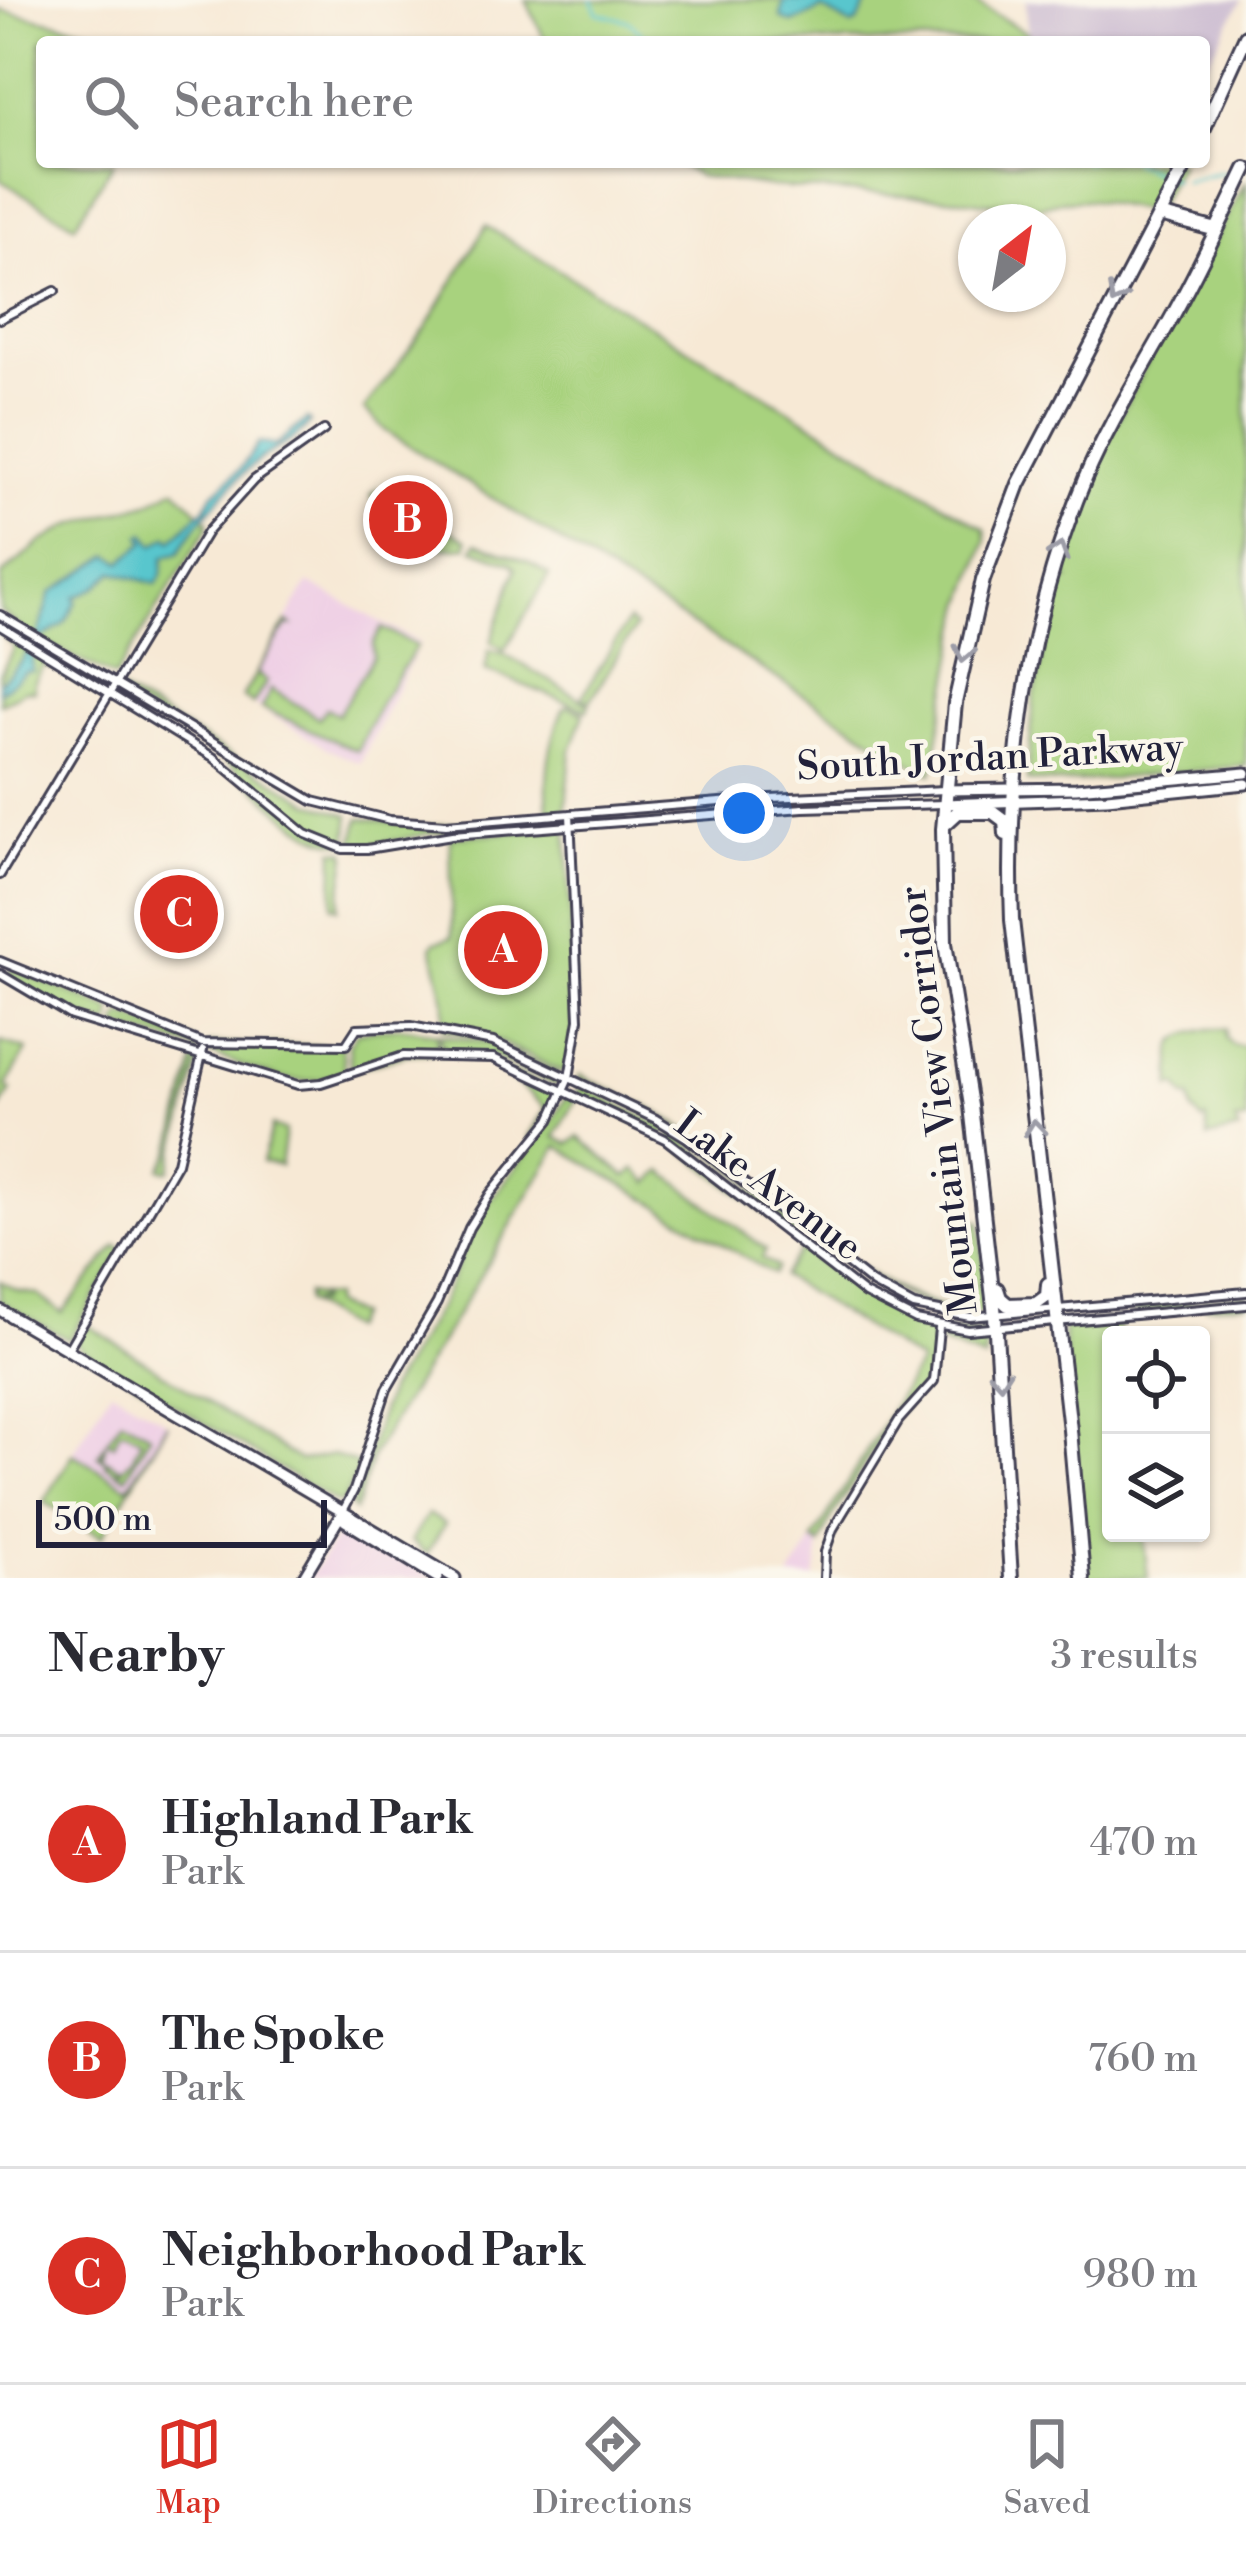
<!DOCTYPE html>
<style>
body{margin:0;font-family:"Libre Bodoni",serif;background:#f7f7f7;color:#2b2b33}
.controls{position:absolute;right:36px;bottom:36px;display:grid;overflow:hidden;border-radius:12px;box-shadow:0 3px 9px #0004}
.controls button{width:108px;height:108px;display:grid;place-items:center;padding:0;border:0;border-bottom:3px solid #e1e1e2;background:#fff;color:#2b2b33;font:60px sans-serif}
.compass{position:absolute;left:958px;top:204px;width:108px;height:108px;border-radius:50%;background:#fff;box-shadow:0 3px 9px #0004;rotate:31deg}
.scale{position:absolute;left:36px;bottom:30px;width:291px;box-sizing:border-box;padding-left:12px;border:6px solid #22223b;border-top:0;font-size:33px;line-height:42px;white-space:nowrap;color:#22223b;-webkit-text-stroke:9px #fbf7ec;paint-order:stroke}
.you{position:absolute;left:744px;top:813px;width:42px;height:42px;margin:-30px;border:9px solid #fff;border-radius:50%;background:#1a73e8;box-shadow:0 0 0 18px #1a73e833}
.badge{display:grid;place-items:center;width:78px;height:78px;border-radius:50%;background:#d93025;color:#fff;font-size:39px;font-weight:700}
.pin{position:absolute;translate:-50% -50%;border:6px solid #fff;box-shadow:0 3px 12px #0006}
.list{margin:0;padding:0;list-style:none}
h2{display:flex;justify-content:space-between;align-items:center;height:156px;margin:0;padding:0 48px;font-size:51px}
h2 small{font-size:39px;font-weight:400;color:#7c7c81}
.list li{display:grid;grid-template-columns:78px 1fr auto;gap:36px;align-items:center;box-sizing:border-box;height:216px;padding:0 48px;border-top:3px solid #e1e1e2}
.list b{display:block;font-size:45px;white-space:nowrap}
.list p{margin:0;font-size:39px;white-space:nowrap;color:#7c7c81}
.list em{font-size:39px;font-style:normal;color:#7c7c81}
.icon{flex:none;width:66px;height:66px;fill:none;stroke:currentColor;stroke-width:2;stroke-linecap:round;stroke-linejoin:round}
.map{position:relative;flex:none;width:1246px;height:1578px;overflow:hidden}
.search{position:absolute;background:#fff;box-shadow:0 3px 9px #0004;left:36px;right:36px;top:36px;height:132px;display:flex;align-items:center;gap:30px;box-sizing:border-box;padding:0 42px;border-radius:12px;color:#7c7c81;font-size:45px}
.sheet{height:804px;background:#fff}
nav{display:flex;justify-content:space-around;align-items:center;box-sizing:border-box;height:168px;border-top:3px solid #e1e1e2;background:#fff;font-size:33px;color:#7c7c81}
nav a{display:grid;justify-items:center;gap:6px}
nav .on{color:#d93025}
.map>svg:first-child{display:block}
</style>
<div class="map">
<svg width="1246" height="1578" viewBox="0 0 1246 1578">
<rect width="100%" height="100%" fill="#fbf7ec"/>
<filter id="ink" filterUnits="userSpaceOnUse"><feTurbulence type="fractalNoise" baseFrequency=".00833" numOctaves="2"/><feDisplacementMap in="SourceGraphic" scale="24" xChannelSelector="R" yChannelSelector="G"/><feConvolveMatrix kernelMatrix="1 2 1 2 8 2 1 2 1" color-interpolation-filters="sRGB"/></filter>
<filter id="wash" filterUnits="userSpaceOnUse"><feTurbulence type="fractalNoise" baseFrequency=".004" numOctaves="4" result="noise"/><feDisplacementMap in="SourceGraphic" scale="48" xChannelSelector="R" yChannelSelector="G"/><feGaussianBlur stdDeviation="2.7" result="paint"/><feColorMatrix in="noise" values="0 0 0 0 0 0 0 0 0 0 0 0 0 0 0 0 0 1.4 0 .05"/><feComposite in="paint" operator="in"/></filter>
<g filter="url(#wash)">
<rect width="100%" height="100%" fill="#f7e9d5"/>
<path fill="#efd0e5" d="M308 583 420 643 360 763 324 747 241 697Z
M111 1389 170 1424 102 1537 44 1502Z
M344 1525 434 1578H309Z
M813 1540 820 1545 815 1578H790Z"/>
<path fill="#cdbed2" d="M1026 0H1242L1204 68V42H1028Z"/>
<path fill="#a8d27e" stroke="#657a5c" stroke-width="3" d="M526 0H971L1027 33 1028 42H546Z
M0 10 146 42H42V162H114L75 225 0 180Z
M674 162H1180L1154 212 1091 200 1060 201 1032 209 960 199 773 187 698 176Z
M1246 181V766L1063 783 1027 781 1034 697 1058 583 1069 579 1057 571C1099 433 1179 308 1246 181Z
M486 226 985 529 986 541 963 608 932 773 920 769 386 431 364 409 426 328Z
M175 488 208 521V527L115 677 51 646 46 654 68 671 65 674 45 665 34 683V691L25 690 0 704V675L14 647 2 635 4 632 22 640 26 632 0 611 2 575 40 543 69 526 148 503Z
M378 489 467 540 466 547C428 553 385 531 371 494Z
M476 543 527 561 549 575 505 650 491 642 516 569 511 563 473 549Z
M628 621 635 627 590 701 582 697Z
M287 622 291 625H287L256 673 267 681 253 704 242 697Z
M382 628 417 646 381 701 357 751 262 708 271 689 319 718 326 708 338 715 373 657V644Z
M489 650 503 653 589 704 587 710 485 670Z
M120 690 311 803 350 815 347 842C302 848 255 781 220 757 188 734 151 715 117 694Z
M568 706 584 713 571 750 566 807 563 812 548 813C545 775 548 746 563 709Z
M360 818 425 826 560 816 562 820 432 833 360 847 353 842Z
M562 828 567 833 575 1025 572 1053 564 1073 498 1041 443 1029 445 1002 432 946 435 942 452 937 450 837Z
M334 850 345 851 347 856 339 908 333 906Z
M179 873 192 875 196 879 194 940 190 943 155 929 173 899Z
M11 968 112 1010 111 1022 107 1024 69 1013 7 976Z
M123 1015 196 1042V1049L119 1027 117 1023Z
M400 1027 438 1034 435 1053 408 1054 351 1070 349 1045 357 1032Z
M1209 1029H1226V1038L1232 1045 1246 1047V1121L1235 1122 1239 1130 1208 1138 1206 1119 1202 1121 1193 1111 1190 1097H1185L1177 1085 1171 1087C1176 1049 1158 1039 1209 1029Z
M441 1035 489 1043 557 1074 556 1085 492 1056 440 1054Z
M0 1042 27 1050 6 1086 11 1090 0 1109Z
M210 1044 342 1046 345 1071C300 1095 254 1069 209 1053Z
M196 1052 200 1056 170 1170 165 1171 161 1169 171 1152Z
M495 1065 558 1093 531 1140 529 1136 546 1108Z
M580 1075C615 1092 654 1107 686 1130 761 1184 871 1300 960 1310L975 1285 967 1266 975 1222 980 1221 986 1310C912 1343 741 1168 677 1127 648 1108 611 1090 578 1079Z
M581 1086 668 1129 663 1135 577 1094Z
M571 1097 576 1100 555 1137 569 1144 579 1137 627 1177 636 1169 649 1183 662 1171 766 1249 762 1258 777 1267 773 1274 558 1146 372 1456 355 1511 350 1506 388 1391 440 1305 479 1214 552 1122 565 1099Z
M272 1126 285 1131 280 1166 262 1162Z
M674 1133 800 1230 796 1237 670 1140Z
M117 1245 123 1250 69 1340 0 1301V1281L18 1291 38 1295 62 1313Z
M802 1248 872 1302 934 1334 928 1381 893 1417 829 1523 820 1545 813 1540 920 1362 782 1276Z
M306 1294 318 1296 317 1301 310 1302 319 1303 320 1296 333 1297 332 1304 357 1316 349 1329 306 1302Z
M1246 1294V1303L1206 1306 1204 1303 1192 1304V1308L1134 1313V1305L1204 1302 1205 1299Z
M1118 1319 1120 1335H1111V1533H1143L1148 1578H1086L1063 1331 1070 1325Z
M85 1327H91L300 1461 333 1455 360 1465 344 1500 337 1503 81 1349 76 1341Z
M945 1331 985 1333V1360L941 1343Z
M122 1419 150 1434 126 1477 106 1465 107 1462 98 1456 106 1443 102 1457 120 1467 119 1472 132 1459 141 1439 125 1430 120 1431 114 1444 107 1441Z
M168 1423 102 1537 44 1502 73 1454 128 1487Z
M428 1514 445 1524 427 1554 411 1541Z"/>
<path fill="#58c6cd" stroke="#3d7484" stroke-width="3" d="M783 0H869L858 22 851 25 822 9 792 23 781 18Z
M307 419 310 422C297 441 274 448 256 462 236 479 189 530 180 552L164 557 162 575 156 584 114 572 95 588 75 597 77 602C70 610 70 621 61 626 41 639 28 643 33 671L25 672 0 692V683L22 661 39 634 51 593 110 555 122 562 145 542 141 536 145 533 154 545 168 536 172 540 204 509 212 495 240 469 259 443 276 445Z"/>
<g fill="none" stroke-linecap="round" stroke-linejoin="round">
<path stroke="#58c6cd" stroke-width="3" d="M592 0 598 13 629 21 651 42
M1084 162H1088
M1132 162 1174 180
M1184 181 1220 172 1238 176"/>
</g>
</g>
<g filter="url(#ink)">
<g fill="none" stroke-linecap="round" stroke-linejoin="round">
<g stroke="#424052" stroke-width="12">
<path id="minor" d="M0 319 55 291
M0 615 313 801 390 820 446 824 770 798 945 790
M0 626 213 757 306 834 343 849H367L452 835 803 808 945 804
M0 875 207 532 254 480 324 430
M0 961 202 1043 346 1045 357 1028 411 1026 493 1042 656 1119 687 1138 873 1284 914 1306 970 1317 1246 1292
M0 974 71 1016 298 1085 321 1083 403 1056 493 1058 665 1139 865 1294 916 1320 968 1330 1246 1305
M68 1349 177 1163 203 1050
M343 1511 354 1490 387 1389 437 1303 469 1228 490 1194 550 1120 569 1078 579 1019 570 814
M824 1578 825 1552 833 1529 899 1420 934 1381 939 1328"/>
</g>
<g stroke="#424052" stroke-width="15">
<path id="major" d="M945 790 1076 788 1246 773
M945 804 1107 798 1246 784
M0 1310 455 1578
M342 1513 345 1521 438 1578
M303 1578 342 1513"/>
</g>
<g stroke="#424052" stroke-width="18">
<path id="highway" d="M1204 128 1246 36
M1159 215 1217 230
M946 823 958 812H993L1005 821 1006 834
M997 1289 1000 1298 1008 1305 1036 1304 1047 1296 1048 1284
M1011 1578 995 1316 971 1106 945 943 943 829 955 703 983 580 1019 484 1187 162
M1083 1578 1070 1430 1012 920C1006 771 1027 617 1085 479 1109 423 1142 371 1172 317 1199 269 1222 219 1246 169"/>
</g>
<use href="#minor" stroke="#fff" stroke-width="6"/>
<use href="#major" stroke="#fff" stroke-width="9"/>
<use href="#highway" stroke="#fff" stroke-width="12"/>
</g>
<defs><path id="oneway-chevron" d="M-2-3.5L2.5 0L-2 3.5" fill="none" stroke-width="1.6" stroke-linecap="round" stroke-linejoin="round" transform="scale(3)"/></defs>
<g stroke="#9c9ca7">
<use href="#oneway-chevron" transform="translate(1116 296) rotate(118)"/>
<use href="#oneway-chevron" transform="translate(1059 551) rotate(-72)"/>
<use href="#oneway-chevron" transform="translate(964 654) rotate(102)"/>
<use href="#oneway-chevron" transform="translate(1035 1128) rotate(-96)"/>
<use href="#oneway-chevron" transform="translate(1000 1379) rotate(85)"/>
</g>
</g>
<g text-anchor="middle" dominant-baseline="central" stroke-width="9" stroke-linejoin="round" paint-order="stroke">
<g font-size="39" fill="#22223b" stroke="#fbf7ec">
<text transform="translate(990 758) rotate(-3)">South Jordan Parkway</text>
<text transform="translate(939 1100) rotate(-97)">Mountain View Corridor</text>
<text transform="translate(768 1186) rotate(37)">Lake Avenue</text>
</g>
</g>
</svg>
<div class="controls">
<button><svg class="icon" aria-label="locate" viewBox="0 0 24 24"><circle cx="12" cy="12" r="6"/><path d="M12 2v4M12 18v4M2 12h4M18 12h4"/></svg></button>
<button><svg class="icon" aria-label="layers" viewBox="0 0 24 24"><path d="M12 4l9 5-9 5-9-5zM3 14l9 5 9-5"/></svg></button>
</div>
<svg class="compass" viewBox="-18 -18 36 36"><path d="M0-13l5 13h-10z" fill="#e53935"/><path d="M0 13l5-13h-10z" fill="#7c7c81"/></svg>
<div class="scale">500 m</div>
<div class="you"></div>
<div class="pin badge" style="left:503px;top:950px">A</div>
<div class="pin badge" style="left:408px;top:520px">B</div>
<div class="pin badge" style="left:179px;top:914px">C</div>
<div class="search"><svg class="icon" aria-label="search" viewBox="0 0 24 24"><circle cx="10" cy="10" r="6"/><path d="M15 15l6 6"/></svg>Search here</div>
</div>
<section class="sheet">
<h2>Nearby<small>3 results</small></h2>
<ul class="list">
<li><span class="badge">A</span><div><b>Highland Park</b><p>Park</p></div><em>470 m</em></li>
<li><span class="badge">B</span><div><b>The Spoke</b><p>Park</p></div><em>760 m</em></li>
<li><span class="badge">C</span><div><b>Neighborhood Park</b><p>Park</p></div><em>980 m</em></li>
</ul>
</section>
<nav>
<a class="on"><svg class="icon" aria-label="map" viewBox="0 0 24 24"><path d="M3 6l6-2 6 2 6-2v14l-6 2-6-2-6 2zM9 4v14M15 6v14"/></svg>Map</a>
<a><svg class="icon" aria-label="directions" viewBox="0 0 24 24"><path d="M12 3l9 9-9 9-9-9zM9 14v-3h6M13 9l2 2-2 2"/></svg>Directions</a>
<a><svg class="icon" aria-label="saved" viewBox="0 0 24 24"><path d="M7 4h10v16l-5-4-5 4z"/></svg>Saved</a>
</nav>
